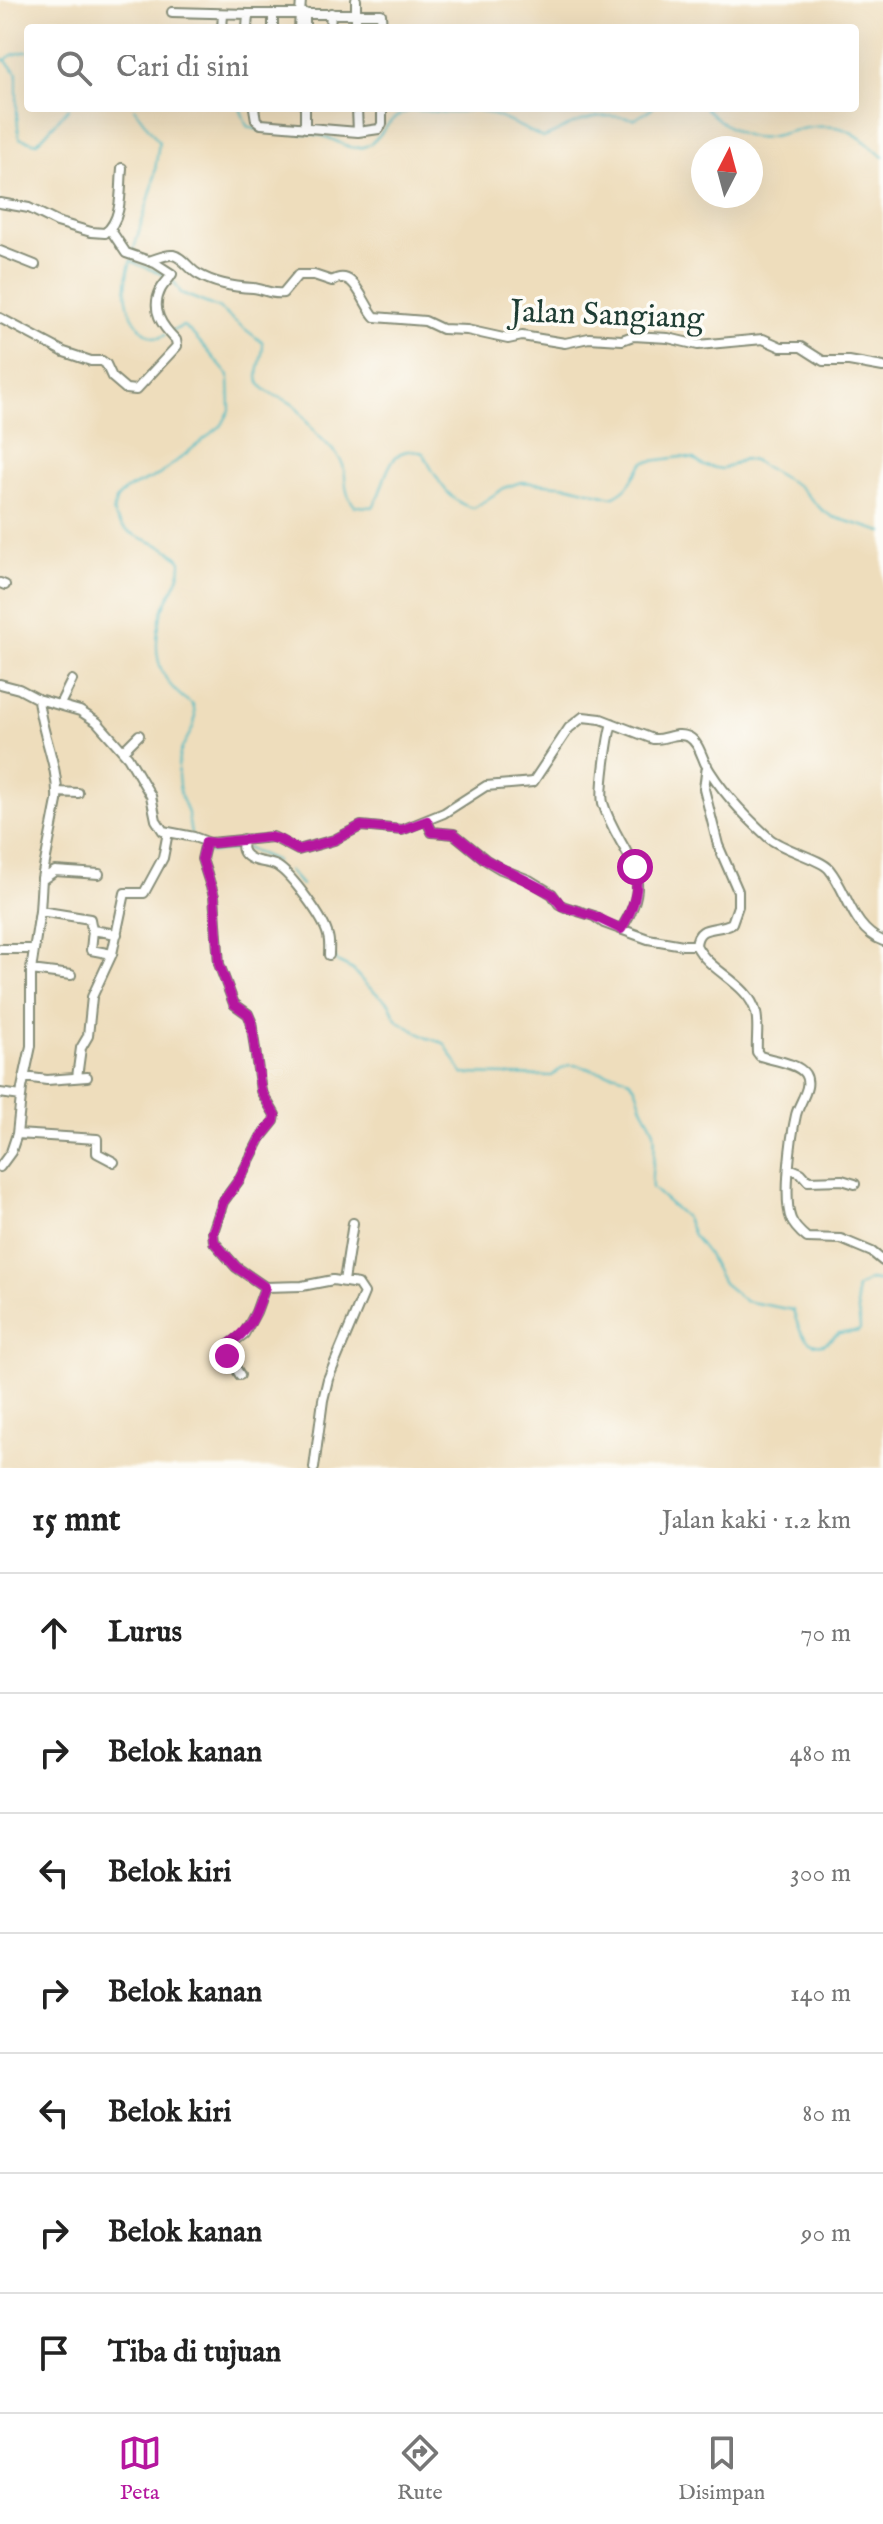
<!DOCTYPE html>
<html lang="id">
<meta charset="utf-8">
<style>
body{margin:0;font-family:"IM FELL English",serif;background:#f2f2f2;color:#222}
.compass{position:absolute;left:691px;top:136px;width:72px;height:72px;border-radius:50%;background:#fff;box-shadow:0 8px 32px #0002;rotate:6deg}
.stop{position:absolute;width:24px;height:24px;margin:-18px;border:6px solid #b5179e;border-radius:50%;background:#fff}
.stop.end{background:#b5179e;border-color:#fff;box-shadow:0 2px 8px #0008}
.list{margin:0;padding:0;list-style:none}
h2{display:flex;justify-content:space-between;align-items:center;height:104px;margin:0;padding:0 32px;font-size:34px}
h2 small{font-size:26px;font-weight:400;color:#767676}
.list li{display:grid;grid-template-columns:52px 1fr auto;gap:24px;align-items:center;box-sizing:border-box;height:120px;padding:0 32px;border-top:2px solid #e0e0e0}
.list b{display:block;font-size:30px;white-space:nowrap}
.list em{font-size:26px;font-style:normal;color:#767676}
.icon{flex:none;width:44px;height:44px;fill:none;stroke:currentColor;stroke-width:2;stroke-linecap:round;stroke-linejoin:round}
.map{position:relative;flex:none;width:883px;height:1468px;overflow:hidden}
.search{position:absolute;background:#fff;box-shadow:0 8px 32px #0002;left:24px;right:24px;top:24px;height:88px;display:flex;align-items:center;gap:20px;box-sizing:border-box;padding:0 28px;border-radius:8px;color:#767676;font-size:30px}
.sheet{height:944px;background:#fff}
nav{display:flex;justify-content:space-around;align-items:center;box-sizing:border-box;height:112px;border-top:2px solid #e0e0e0;background:#fff;font-size:22px;color:#767676}
nav a{display:grid;justify-items:center;gap:4px}
nav .on{color:#b5179e}
.map>svg:first-child{display:block}
</style>
<div class="map">
<svg width="883" height="1468" viewBox="0 0 883 1468">
<rect width="100%" height="100%" fill="#fdfcf7"/>
<filter id="ink" filterUnits="userSpaceOnUse"><feTurbulence type="fractalNoise" baseFrequency=".0125" numOctaves="2"/><feDisplacementMap in="SourceGraphic" scale="16" xChannelSelector="R" yChannelSelector="G"/><feConvolveMatrix kernelMatrix="1 2 1 2 8 2 1 2 1" color-interpolation-filters="sRGB"/></filter>
<filter id="wash" filterUnits="userSpaceOnUse"><feTurbulence type="fractalNoise" baseFrequency=".006" numOctaves="4" result="noise"/><feDisplacementMap in="SourceGraphic" scale="32" xChannelSelector="R" yChannelSelector="G"/><feGaussianBlur stdDeviation="1.8" result="paint"/><feColorMatrix in="noise" values="0 0 0 0 0 0 0 0 0 0 0 0 0 0 0 0 0 1.4 0 .05"/><feComposite in="paint" operator="in"/></filter>
<g filter="url(#wash)">
<rect width="100%" height="100%" fill="#eeddbc"/>
<g fill="none" stroke-linecap="round" stroke-linejoin="round">
<path stroke="#4ab9c2" stroke-width="2" d="M0 59 5 60 17 73V115L19 138 37 143 69 108
M5 60 12 55 28 51
M240 108 247 126C271 136 294 131 319 135 336 138 349 153 366 146 379 141 385 124 396 117 414 105 430 113 450 113 458 114 466 109 474 110 491 111 527 130 543 138 552 135 558 131 566 127 590 115 610 114 635 119L653 108
M705 108C765 164 773 122 835 127 853 129 869 145 883 157
M133 252 153 185 159 142 134 108
M131 260C123 285 123 309 142 329 148 335 150 337 159 338L165 335
M132 261C143 268 155 270 166 276
M172 279 181 293 218 308 263 343C264 357 254 374 260 384 268 397 286 397 296 407 303 415 308 425 315 432 324 443 338 452 343 465 348 483 342 490 355 506L373 507C387 485 385 440 423 453 434 474 449 504 474 508L504 488 521 482 570 486 612 497C633 487 630 479 644 462L681 457 694 459 704 466 722 469 744 459 756 462 798 486 823 511 833 517 883 532
M170 332 183 326C191 329 220 366 229 376L230 410 222 425 159 475 125 490 116 500 113 512C124 543 162 537 181 561 182 578 170 592 164 607 160 614 160 623 158 631 153 664 165 687 193 705 201 731 183 735 179 758 177 769 178 785 181 796 183 802 187 808 188 814 189 821 189 826 191 833
M246 848 276 861
M206 852 211 853 239 849
M288 870 302 886
M334 955 337 962 353 970 365 984 389 1003 397 1020 427 1038 444 1043 463 1074 552 1076C571 1060 573 1064 596 1071 606 1074 618 1072 626 1078 637 1084 637 1093 641 1104 644 1114 652 1122 654 1132 657 1152 650 1171 652 1188L686 1218 693 1235 707 1253 723 1283 745 1301 793 1310C797 1324 804 1348 823 1344 830 1342 833 1336 839 1333 845 1332 852 1333 858 1331L860 1329C860 1316 854 1300 857 1288L870 1280 883 1282"/>
</g>
</g>
<g filter="url(#ink)">
<g fill="none" stroke-linecap="round" stroke-linejoin="round">
<g stroke="#868d78" stroke-width="12">
<path id="minor" d="M172 12 248 14
M222 28 223 15
M247 28 248 14H381L382 28
M273 28V14
M299 28 301 0
M305 28V13
M330 28 331 13
M356 28V0
M254 108 256 120 261 124 358 132 379 129 382 124V108
M357 108 358 132
M305 128V108
M0 203 29 208 57 222 91 232 105 233C123 219 120 190 122 168
M0 251 35 265
M149 261C157 259 165 254 173 255 183 257 189 269 198 274 215 284 233 287 253 288 264 289 271 295 283 293L298 275H314L332 281C355 267 362 303 375 317L425 321 442 329 467 330 508 339 522 336 565 343 589 338 622 340 633 336 668 338 698 345 763 339 781 347H801L823 361H849L883 367
M0 318 64 352 91 361H102L106 364 112 377 126 389 136 390 177 346 176 340C162 326 150 310 161 289 164 283 169 280 172 274L155 263 126 253 110 229
M0 583 5 585
M0 684 19 689 38 699 80 711 97 722 128 757 151 796 156 820 163 831 194 837 210 843 273 837 298 850 334 840 361 826 402 830 444 813 486 786 533 782 569 728 583 717 601 719 653 739C665 740 676 731 689 737 698 742 701 754 705 763 720 790 746 817 769 838 783 850 821 859 829 869 848 892 852 929 883 941
M60 704 72 680
M612 723C608 736 600 791 603 803 618 854 660 871 621 929
M123 751 139 735
M707 765 704 789 718 845 738 891V906L732 923C717 932 698 923 696 945 709 972 749 983 756 1013 759 1025 756 1039 757 1052L760 1056C772 1060 798 1063 805 1074 813 1087 799 1102 796 1115 791 1137 783 1200 791 1219 794 1227 801 1233 807 1238L841 1239 872 1252 883 1261
M57 792 78 793
M427 821 432 832 454 834 486 860 501 869 529 880 552 894 559 904 565 907 594 916 604 923 648 939 683 945H696
M243 839C242 847 241 851 247 856 255 863 267 861 277 866 291 874 325 920 328 936 330 942 329 949 329 955
M206 842 202 859 214 896 219 964 234 1004 248 1014 251 1021 261 1091 275 1115 274 1121 261 1137 239 1180 223 1202 213 1232 214 1242 236 1267 265 1287 302 1286 333 1280 358 1284 364 1293 328 1379 323 1400 314 1468
M42 880 55 871 99 874
M40 911 90 919 92 930 117 934
M93 930 91 950 112 954
M0 949H33
M31 970 71 975
M24 1077 47 1080 87 1077
M77 1077 81 1048 88 1036 92 997 112 954 125 893H144L163 858 168 832
M0 1093 21 1096
M17 1134 97 1139V1153L114 1162
M0 1167 11 1152 17 1134 22 1088 31 1046V970L40 911 42 878 57 801C59 766 41 733 38 699
M789 1168 801 1173 808 1181 842 1180 855 1184
M344 1281 353 1223
M240 1375 224 1349 244 1334 256 1312 265 1287"/>
</g>
<use href="#minor" stroke="#fff" stroke-width="8"/>
</g>
</g>
<g fill="none" stroke-linecap="round" stroke-linejoin="round" filter="url(#ink)">
<path stroke="#b5179e" stroke-width="10" d="M227 1356 225 1347C251 1330 255 1317 265 1287L236 1267 214 1242 213 1232 223 1202 239 1180 261 1137 274 1121 275 1115 261 1091 251 1021 248 1014 234 1004 219 964 214 896 202 859 206 842 214 843 269 837 278 839 298 850 334 840 361 826 402 830 427 821 432 832 454 834 486 860 552 894 562 906 594 916 621 929C633 910 640 889 635 867"/>
</g>
<g text-anchor="middle" dominant-baseline="central" stroke-width="7" stroke-linejoin="round" paint-order="stroke">
<g font-size="32" fill="#1f3d34" stroke="#fdfcf7">
<text transform="translate(607 316) rotate(2)">Jalan Sangiang</text>
</g>
</g>
</svg>
<svg class="compass" viewBox="-18 -18 36 36"><path d="M0-13l5 13h-10z" fill="#e53935"/><path d="M0 13l5-13h-10z" fill="#767676"/></svg>
<div class="stop" style="left:635px;top:867px"></div>
<div class="stop end" style="left:227px;top:1356px"></div>
<div class="search"><svg class="icon" aria-label="search" viewBox="0 0 24 24"><circle cx="10" cy="10" r="6"/><path d="M15 15l6 6"/></svg>Cari di sini</div>
</div>
<section class="sheet">
<h2>15 mnt<small>Jalan kaki · 1.2 km</small></h2>
<ul class="list">
<li><svg class="icon" aria-label="ahead" viewBox="0 0 24 24"><path d="M12 20V5M6 11l6-6 6 6"/></svg><div><b>Lurus</b></div><em>70 m</em></li>
<li><svg class="icon" aria-label="right" viewBox="0 0 24 24"><path d="M7 20v-9h11M14 6l5 5-5 5"/></svg><div><b>Belok kanan</b></div><em>480 m</em></li>
<li><svg class="icon" aria-label="left" viewBox="0 0 24 24"><path d="M17 20v-9H6M10 6l-5 5 5 5"/></svg><div><b>Belok kiri</b></div><em>300 m</em></li>
<li><svg class="icon" aria-label="right" viewBox="0 0 24 24"><path d="M7 20v-9h11M14 6l5 5-5 5"/></svg><div><b>Belok kanan</b></div><em>140 m</em></li>
<li><svg class="icon" aria-label="left" viewBox="0 0 24 24"><path d="M17 20v-9H6M10 6l-5 5 5 5"/></svg><div><b>Belok kiri</b></div><em>80 m</em></li>
<li><svg class="icon" aria-label="right" viewBox="0 0 24 24"><path d="M7 20v-9h11M14 6l5 5-5 5"/></svg><div><b>Belok kanan</b></div><em>90 m</em></li>
<li><svg class="icon" aria-label="arrive" viewBox="0 0 24 24"><path d="M6 21V4h12l-3 4 3 4H6"/></svg><div><b>Tiba di tujuan</b></div></li>
</ul>
</section>
<nav>
<a class="on"><svg class="icon" aria-label="map" viewBox="0 0 24 24"><path d="M3 6l6-2 6 2 6-2v14l-6 2-6-2-6 2zM9 4v14M15 6v14"/></svg>Peta</a>
<a><svg class="icon" aria-label="directions" viewBox="0 0 24 24"><path d="M12 3l9 9-9 9-9-9zM9 14v-3h6M13 9l2 2-2 2"/></svg>Rute</a>
<a><svg class="icon" aria-label="saved" viewBox="0 0 24 24"><path d="M7 4h10v16l-5-4-5 4z"/></svg>Disimpan</a>
</nav>
